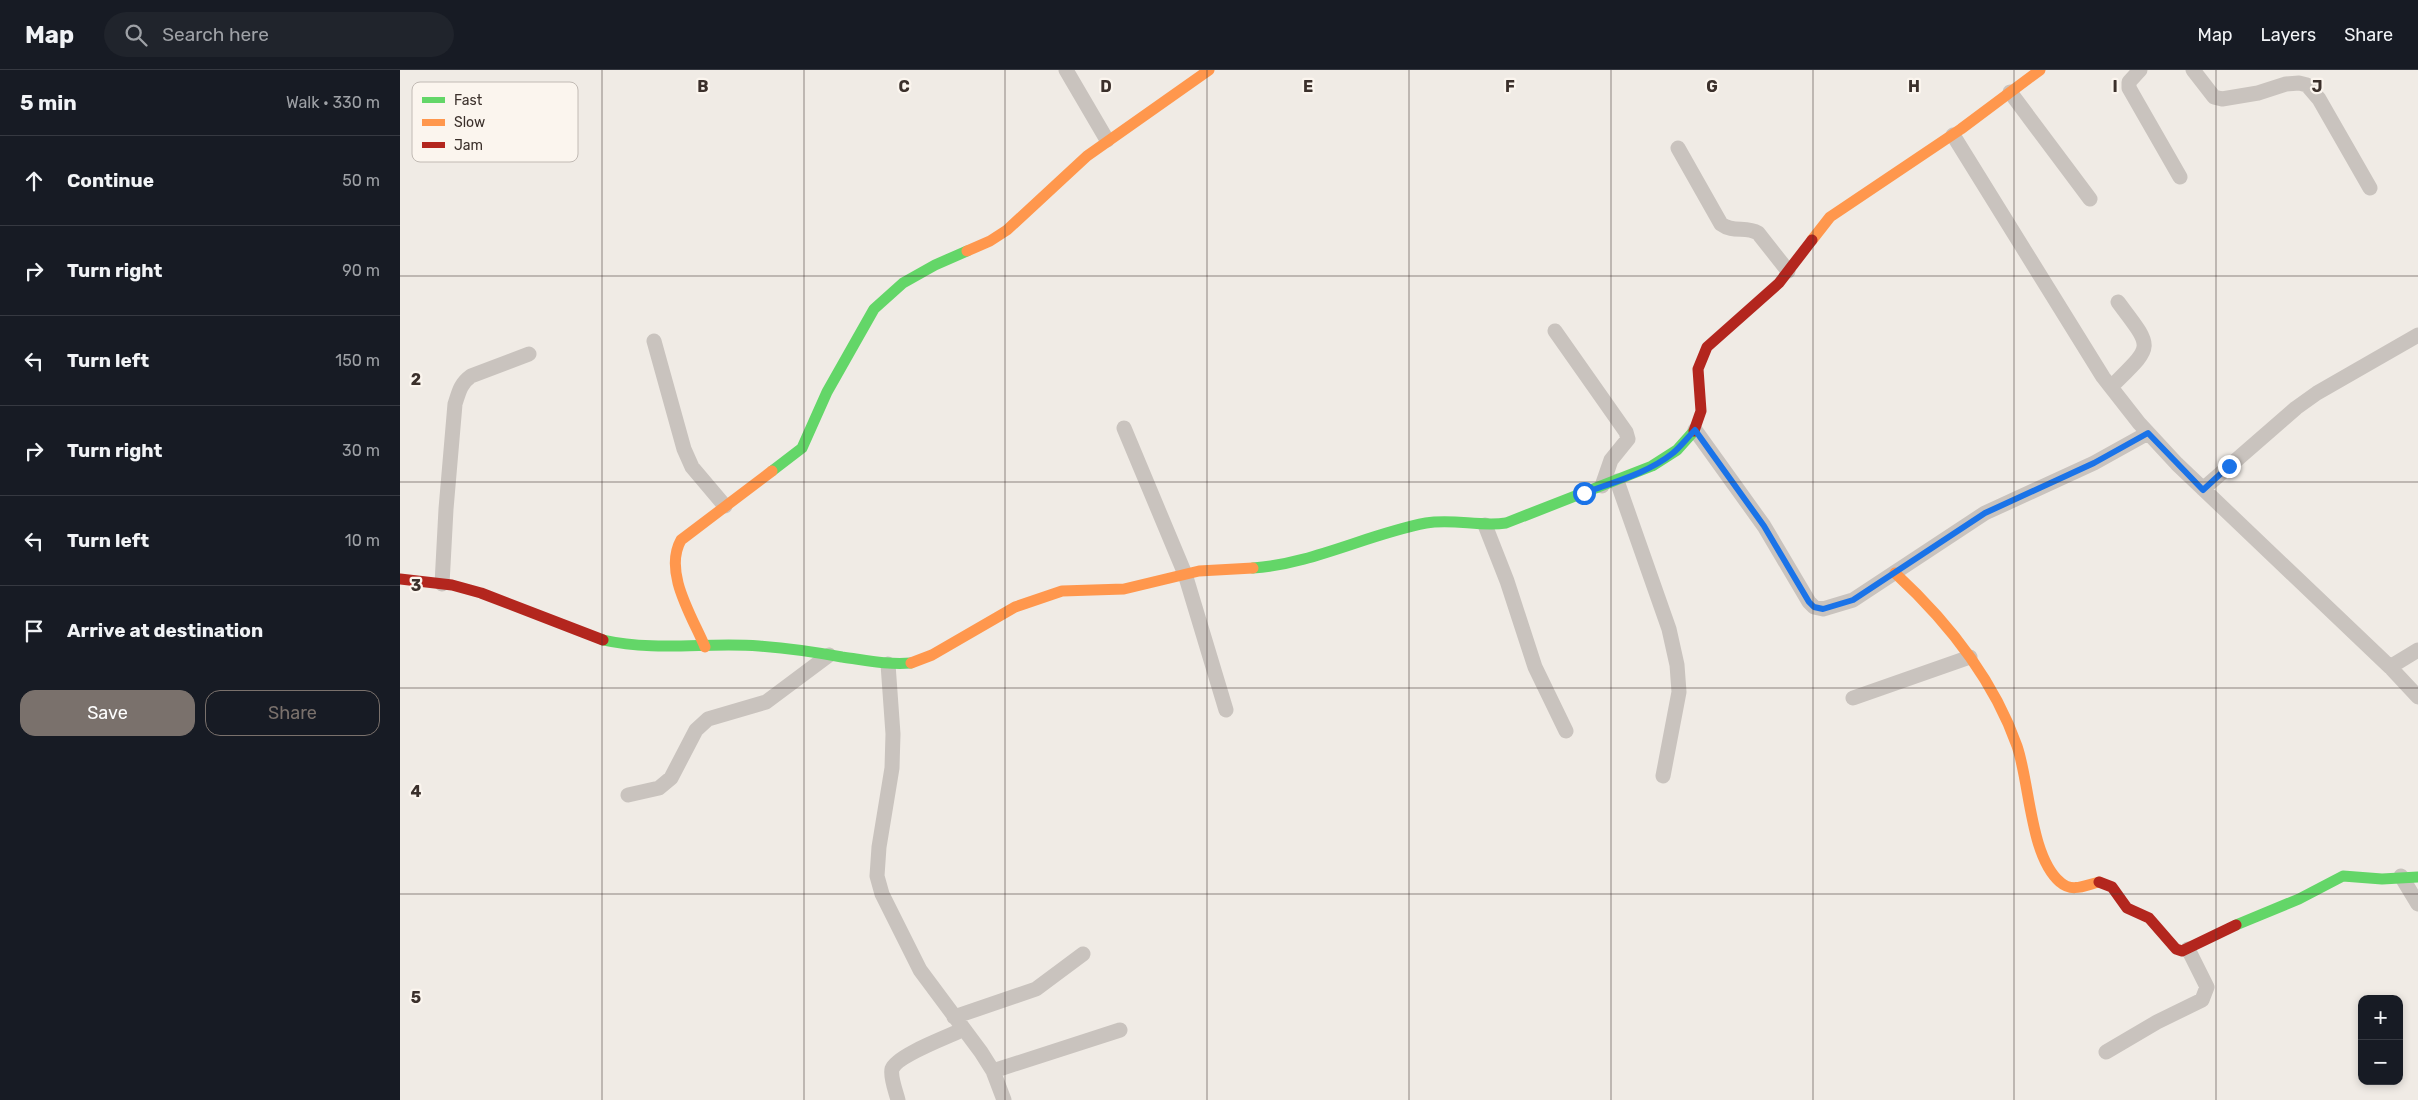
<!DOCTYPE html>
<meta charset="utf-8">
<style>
body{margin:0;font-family:Rubik,sans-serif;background:#20242c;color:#f1f3f6}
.controls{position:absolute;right:15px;bottom:15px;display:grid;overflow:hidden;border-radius:10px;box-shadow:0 2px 8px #0003}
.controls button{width:45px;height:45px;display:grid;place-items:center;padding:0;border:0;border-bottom:1px solid #363941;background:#171b24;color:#f1f3f6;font:25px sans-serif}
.stop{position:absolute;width:15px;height:15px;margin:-11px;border:4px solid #1a73e8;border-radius:50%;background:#fff}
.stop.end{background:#1a73e8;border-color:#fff;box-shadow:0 1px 5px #0008}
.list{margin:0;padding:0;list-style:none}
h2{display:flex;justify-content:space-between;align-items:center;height:65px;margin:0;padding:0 20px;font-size:21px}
h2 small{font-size:16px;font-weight:400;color:#9ea1a6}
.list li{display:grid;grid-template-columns:32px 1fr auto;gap:15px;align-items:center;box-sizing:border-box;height:90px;padding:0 20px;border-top:1px solid #363941}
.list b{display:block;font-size:19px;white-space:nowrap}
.list em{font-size:16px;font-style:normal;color:#9ea1a6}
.actions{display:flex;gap:10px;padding:15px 20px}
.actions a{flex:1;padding:11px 0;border:1px solid #7a716c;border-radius:15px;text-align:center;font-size:18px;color:#7a716c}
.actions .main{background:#7a716c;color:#fff}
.icon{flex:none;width:28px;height:28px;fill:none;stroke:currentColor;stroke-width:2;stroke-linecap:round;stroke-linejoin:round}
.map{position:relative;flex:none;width:2018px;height:1030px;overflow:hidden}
header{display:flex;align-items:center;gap:30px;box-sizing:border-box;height:70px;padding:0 25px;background:#171b24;border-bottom:1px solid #363941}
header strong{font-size:24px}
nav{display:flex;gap:28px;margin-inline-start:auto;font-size:18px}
.search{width:350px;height:45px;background:#20242c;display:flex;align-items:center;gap:12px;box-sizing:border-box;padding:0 18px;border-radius:28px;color:#9ea1a6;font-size:19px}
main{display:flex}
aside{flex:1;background:#171b24}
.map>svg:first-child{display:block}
</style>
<header>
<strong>Map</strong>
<div class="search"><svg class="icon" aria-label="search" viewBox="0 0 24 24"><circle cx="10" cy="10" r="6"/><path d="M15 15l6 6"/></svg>Search here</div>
<nav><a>Map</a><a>Layers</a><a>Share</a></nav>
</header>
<main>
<aside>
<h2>5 min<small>Walk · 330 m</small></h2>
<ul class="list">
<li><svg class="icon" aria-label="ahead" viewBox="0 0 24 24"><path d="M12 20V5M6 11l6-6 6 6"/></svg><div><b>Continue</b></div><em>50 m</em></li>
<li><svg class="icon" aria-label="right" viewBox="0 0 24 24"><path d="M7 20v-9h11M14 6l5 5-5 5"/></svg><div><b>Turn right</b></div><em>90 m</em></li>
<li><svg class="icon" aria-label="left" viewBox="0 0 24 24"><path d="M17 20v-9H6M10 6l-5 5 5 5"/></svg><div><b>Turn left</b></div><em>150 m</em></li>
<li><svg class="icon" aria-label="right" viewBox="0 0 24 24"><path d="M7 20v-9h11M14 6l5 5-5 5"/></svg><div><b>Turn right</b></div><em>30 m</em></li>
<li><svg class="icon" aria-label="left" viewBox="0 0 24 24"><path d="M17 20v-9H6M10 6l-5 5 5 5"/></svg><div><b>Turn left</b></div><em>10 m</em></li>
<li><svg class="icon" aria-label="arrive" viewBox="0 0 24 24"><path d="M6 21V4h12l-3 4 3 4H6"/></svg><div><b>Arrive at destination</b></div></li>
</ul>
<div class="actions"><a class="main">Save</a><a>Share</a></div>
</aside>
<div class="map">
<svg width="2018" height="1030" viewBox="0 0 2018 1030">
<rect width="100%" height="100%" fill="#f0ebe5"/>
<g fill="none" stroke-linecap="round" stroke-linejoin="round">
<path stroke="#c9c3be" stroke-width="15" d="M666 0 707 70
M1740 0 1729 12V18L1780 107
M1793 0 1814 27 1822 29 1858 23 1886 14 1899 13 1907 15 1919 29 1970 118
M1610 22 1690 129
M1553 65 1703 307 1739 353 1777 394 1990 597 2018 627
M1278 78 1321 154C1333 163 1346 156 1358 163L1388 201
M1155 261 1226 362 1228 369 1211 390 1202 416
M254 271 284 379 292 397 325 436
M1711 317C1754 274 1754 280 1718 232
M724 358 785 504 826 640
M1295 360 1364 456 1409 532 1414 537 1423 539 1453 530 1585 443 1694 393 1748 363
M1217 411 1269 559 1277 595 1279 622 1263 706
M1803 419 1896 338 1917 323 2018 265
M1085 455 1107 511 1135 597 1166 661
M42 514 46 439 55 334C59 322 60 314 71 306L129 284
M488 594 493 664 492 698 479 777 477 806 482 824 520 900 581 982 593 1001 604 1030
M1990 597 2018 580
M1453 628 1570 587
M228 725 259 718 271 708 296 660 308 649 366 632 429 585
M2001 806 2018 834
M554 947 636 919 683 884
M1706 982 1757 952 1802 930 1807 917 1788 879
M593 1001 720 960
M498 1030C496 1022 490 1007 492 999 497 985 550 966 564 959"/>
<path stroke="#63d668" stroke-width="11" d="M372 401 402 378 427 322 474 239 503 213 535 195 567 181
M853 498C912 494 968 464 1026 453 1053 448 1079 457 1106 453L1252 396 1277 380 1294 361
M203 570C257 582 306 572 359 576 387 578 415 582 442 587 465 590 487 595 511 593
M1836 855 1899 829 1943 806 1982 809 2018 807"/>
<path stroke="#ff974d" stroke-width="11" d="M1412 170 1430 147 1561 59 1640 0
M567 181 590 171 607 160 687 86 809 0
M1495 503C1547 551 1593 608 1617 676 1630 714 1630 786 1660 812 1672 823 1686 815 1699 812
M305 577C292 546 263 502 281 470L372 401
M511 593 532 585 615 537 662 521 724 519 799 501 853 498"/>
<path stroke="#b3261e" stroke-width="11" d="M1294 361 1301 341 1298 299 1307 277 1379 213 1412 170
M0 509 52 515 81 523 203 570
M1699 812 1712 817 1727 838 1749 848 1776 879 1782 881 1836 855"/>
</g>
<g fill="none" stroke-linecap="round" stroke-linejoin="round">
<path stroke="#1a73e8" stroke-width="6" d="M1184 423C1214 412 1248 403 1273 383 1281 376 1288 367 1295 360L1364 456 1409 532 1414 537 1423 539 1453 530 1585 443 1694 393 1748 363 1803 420 1829 396"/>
</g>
<path fill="none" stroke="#3b302b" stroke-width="1" stroke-opacity="0.55" d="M202 0V1030M404 0V1030M605 0V1030M807 0V1030M1009 0V1030M1211 0V1030M1413 0V1030M1614 0V1030M1816 0V1030M0 206H2018M0 412H2018M0 618H2018M0 824H2018"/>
<rect x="12" y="12" width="166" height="80" rx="8" fill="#fbf5ee" stroke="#c1bab4" stroke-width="1"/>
<rect x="22" y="27" width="23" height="6" fill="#63d668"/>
<rect x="22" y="49" width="23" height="7" fill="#ff974d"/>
<rect x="22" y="72" width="23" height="6" fill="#b3261e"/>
<g font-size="14" fill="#3b302b">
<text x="54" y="35">Fast</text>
<text x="54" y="57">Slow</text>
<text x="54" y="80">Jam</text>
</g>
<g font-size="16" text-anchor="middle" font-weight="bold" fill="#3b302b" stroke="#fbf5ee" stroke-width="4.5" stroke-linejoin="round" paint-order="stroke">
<text x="303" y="22">B</text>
<text x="504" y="22">C</text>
<text x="706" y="22">D</text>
<text x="908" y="22">E</text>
<text x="1110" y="22">F</text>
<text x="1312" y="22">G</text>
<text x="1514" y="22">H</text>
<text x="1715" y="22">I</text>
<text x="1917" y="22">J</text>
<text x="16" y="315">2</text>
<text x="16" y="521">3</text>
<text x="16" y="727">4</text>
<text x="16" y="933">5</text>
</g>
</svg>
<div class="controls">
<button>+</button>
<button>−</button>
</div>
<div class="stop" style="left:1184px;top:423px"></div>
<div class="stop end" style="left:1829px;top:396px"></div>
</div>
</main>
